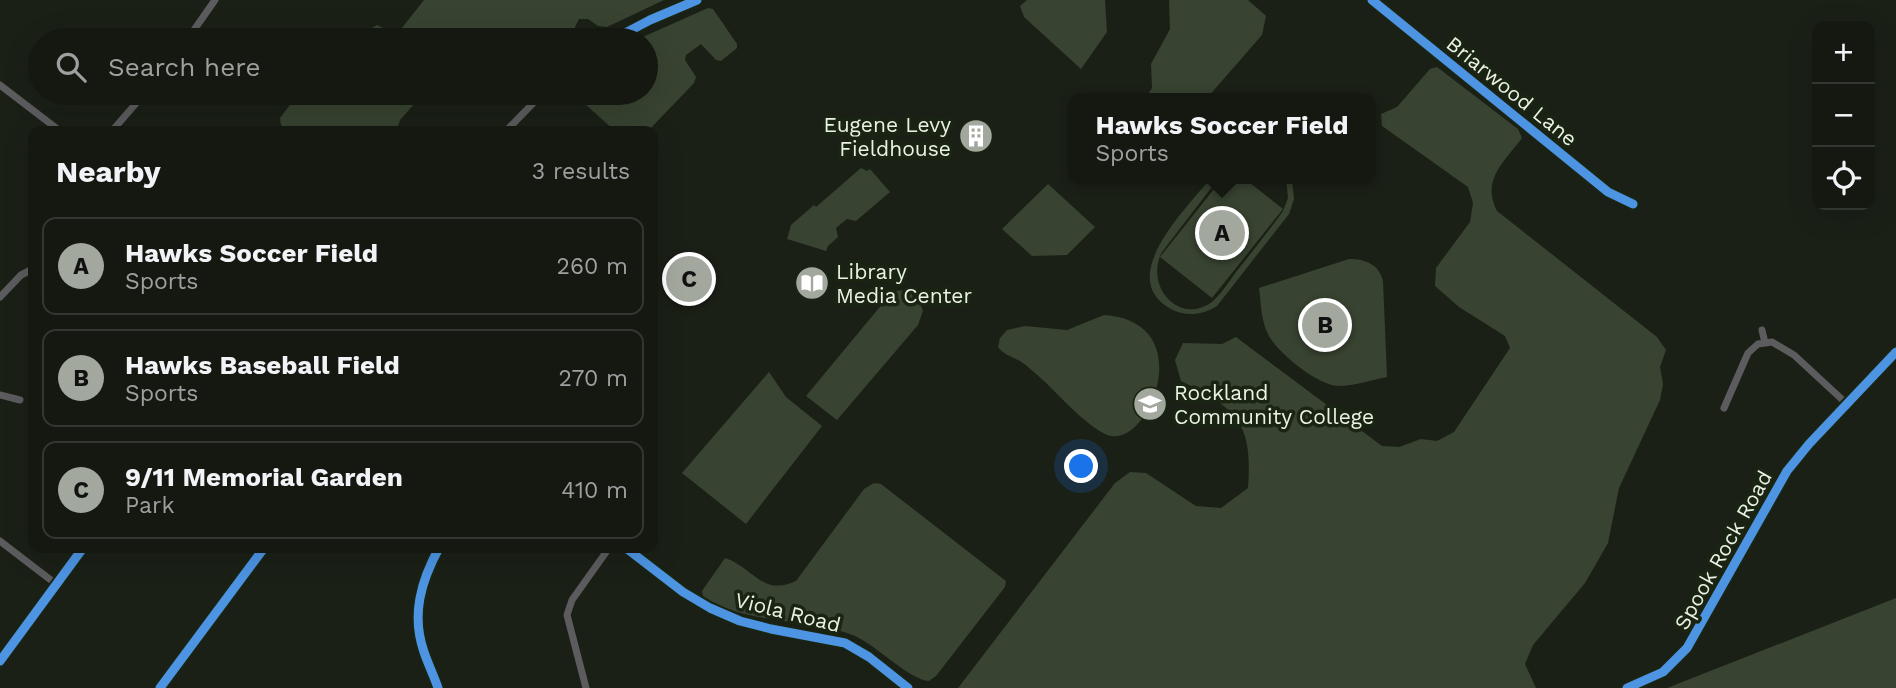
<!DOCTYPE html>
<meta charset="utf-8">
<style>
body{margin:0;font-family:"Work Sans",sans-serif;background:#21251f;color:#f1f3f6}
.controls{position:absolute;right:21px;top:21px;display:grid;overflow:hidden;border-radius:14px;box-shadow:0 7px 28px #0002}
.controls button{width:63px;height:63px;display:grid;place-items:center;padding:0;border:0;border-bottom:2px solid #333731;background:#141811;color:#f1f3f6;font:35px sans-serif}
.you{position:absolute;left:1082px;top:467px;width:24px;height:24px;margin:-18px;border:5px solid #fff;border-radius:50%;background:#1a73e8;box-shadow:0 0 0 10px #1a73e833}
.badge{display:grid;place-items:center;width:46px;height:46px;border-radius:50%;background:#a2a89e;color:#111;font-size:23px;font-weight:700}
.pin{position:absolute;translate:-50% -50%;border:4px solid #fff;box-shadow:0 2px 7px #0006}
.popup{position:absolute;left:1068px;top:93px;width:308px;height:91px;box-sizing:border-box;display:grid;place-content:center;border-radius:14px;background:#141811;filter:drop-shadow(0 2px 5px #0005);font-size:23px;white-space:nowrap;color:#9da09f}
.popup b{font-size:26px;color:#f1f3f6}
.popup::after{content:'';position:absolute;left:50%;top:100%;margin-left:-14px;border:14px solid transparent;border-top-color:#141811}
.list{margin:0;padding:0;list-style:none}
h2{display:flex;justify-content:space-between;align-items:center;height:91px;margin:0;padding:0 28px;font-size:30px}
h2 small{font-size:23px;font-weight:400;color:#9da09f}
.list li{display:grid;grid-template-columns:46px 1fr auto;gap:21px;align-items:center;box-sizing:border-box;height:98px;margin:0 14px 14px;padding:0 14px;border:2px solid #333731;border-radius:14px}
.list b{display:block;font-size:26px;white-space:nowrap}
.list p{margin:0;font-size:23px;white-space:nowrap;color:#9da09f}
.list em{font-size:23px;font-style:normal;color:#9da09f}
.icon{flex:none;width:38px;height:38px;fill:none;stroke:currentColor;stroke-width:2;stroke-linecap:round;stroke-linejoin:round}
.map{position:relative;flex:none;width:1896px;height:688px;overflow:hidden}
.search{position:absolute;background:#141811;box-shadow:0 7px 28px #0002;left:28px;top:28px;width:630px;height:77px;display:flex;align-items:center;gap:18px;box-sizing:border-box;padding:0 24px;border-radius:38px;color:#9da09f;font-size:26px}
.panel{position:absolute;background:#141811;box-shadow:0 7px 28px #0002;left:28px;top:126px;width:630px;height:427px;border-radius:14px}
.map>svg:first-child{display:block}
</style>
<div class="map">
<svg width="1896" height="688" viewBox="0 0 1896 688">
<rect width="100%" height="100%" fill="#1b2017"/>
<path fill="#384331" d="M424 0H664L607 27 598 26 588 19H579L575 27 580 40H356L362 34 377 25 390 31 401 29Z
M1027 0H1105L1107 32 1081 69 1024 17 1020 6Z
M1169 0H1248L1266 16 1262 35 1207 98H1145L1152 88 1151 64 1170 29Z
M708 8 713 9 737 44V48L721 61 716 60 701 44 686 55 685 60 696 77 694 83 648 131H615L575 95 574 93H646V40H636Z
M1437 67 1518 129 1522 138C1504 162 1481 180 1497 211L1657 337 1666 350 1660 367 1663 384 1660 400 1619 488 1608 543 1585 583 1533 645 1525 664 1536 688H958L1115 483 1130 472 1146 473 1196 506 1221 508 1248 488C1253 422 1237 409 1181 381L1175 360 1183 343 1222 344 1236 337 1382 446 1399 447 1421 439 1437 441 1454 432 1510 348 1505 336 1459 307 1435 286 1436 268 1470 222 1473 203 1468 187 1382 126 1381 114 1397 107 1430 69Z
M299 93H424L400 120 398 126 401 131H288L281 125 280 118Z
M861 168 867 171 870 169 890 192 856 221 847 219 836 228 838 237 828 246 826 251 787 239 791 225 814 205 816 207Z
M1210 179H1218L1162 252C1144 286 1179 326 1212 302 1221 294 1229 282 1236 272 1252 252 1268 232 1283 211L1288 198 1286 179H1292L1294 199 1289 214 1217 306C1203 315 1186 317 1171 309 1114 278 1187 208 1210 179Z
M1222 179H1245L1283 209 1212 298 1160 257Z
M1048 184 1095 227 1067 255 1032 256 1002 229Z
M1349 259C1365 259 1379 264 1383 281L1387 377C1371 380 1354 386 1338 386 1318 385 1279 354 1269 336 1261 322 1261 303 1259 288Z
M907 290 918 298 923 311 918 325 837 420 806 396 893 291Z
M1104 315C1199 321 1151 444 1111 436 1092 432 1060 396 1045 382 1037 375 1029 367 1020 361 1011 356 1004 355 998 347L1000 338 1007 330 1025 326 1067 330Z
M769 372 786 397 822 426 746 524 682 473Z
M874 483 881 484 1006 581 1005 587 936 676 929 681C910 680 877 646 855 636 807 616 748 627 703 596L702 591 725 558C753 567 762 597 796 581L864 489Z
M1896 598V688H1667Z"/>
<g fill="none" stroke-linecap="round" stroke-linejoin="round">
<path stroke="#5c5c5e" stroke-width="7" d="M1372 0 1608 192 1633 204
M187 40 215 0
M612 40 650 20 697 0
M0 85 60 131
M112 131 145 93
M506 131 543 93
M0 297 21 275 33 269
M1762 330 1765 343
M0 395 20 400
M1724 408 1748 353 1758 344 1772 342 1794 355 1847 404
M0 541 56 584
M626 548 683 592 710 608 740 621 771 629 845 643 869 657 908 688
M0 661 83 548
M160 688 264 548
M438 688C434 676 428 664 424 652 411 615 421 581 439 548
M586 688 567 615 572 600 609 548
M1627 688 1663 672 1687 648 1787 471 1809 444 1896 352"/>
<g stroke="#1a2413" stroke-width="13">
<path id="cycleway" d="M1372 0 1608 192 1633 204
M612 40 650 20 697 0
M626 548 683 592 710 608 740 621 771 629 845 643 869 657 908 688
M0 661 83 548
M160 688 264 548
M438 688C434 676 428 664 424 652 411 615 421 581 439 548
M1627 688 1663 672 1687 648 1787 471 1809 444 1896 352"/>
</g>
<use href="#cycleway" stroke="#4d94e3" stroke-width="9"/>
</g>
<defs>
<g id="building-disc" transform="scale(1.75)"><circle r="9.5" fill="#a2a89e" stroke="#1a2413"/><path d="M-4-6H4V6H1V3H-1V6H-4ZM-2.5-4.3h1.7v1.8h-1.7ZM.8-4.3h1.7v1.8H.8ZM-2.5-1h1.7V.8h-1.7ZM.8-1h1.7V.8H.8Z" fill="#fff"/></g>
<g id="library-disc" transform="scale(1.75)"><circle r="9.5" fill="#a2a89e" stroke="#1a2413"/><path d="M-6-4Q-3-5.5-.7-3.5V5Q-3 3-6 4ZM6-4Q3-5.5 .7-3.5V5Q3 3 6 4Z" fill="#fff"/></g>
<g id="university-disc" transform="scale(1.75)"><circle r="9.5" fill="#a2a89e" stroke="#1a2413"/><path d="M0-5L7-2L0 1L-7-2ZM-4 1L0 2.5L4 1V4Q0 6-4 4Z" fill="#fff"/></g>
</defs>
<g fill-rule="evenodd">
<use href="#building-disc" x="976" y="136"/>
<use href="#library-disc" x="812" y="283"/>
<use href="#university-disc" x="1150" y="404"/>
</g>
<g text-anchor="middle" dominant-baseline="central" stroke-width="7" stroke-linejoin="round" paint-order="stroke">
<g font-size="21" fill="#eaf2e6" stroke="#1a2413">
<text transform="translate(1512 91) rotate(39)">Briarwood Lane</text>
<text transform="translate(1723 550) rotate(-61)">Spook Rock Road</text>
<text transform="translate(788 612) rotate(14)">Viola Road</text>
</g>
<g font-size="21" fill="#eaf2e6" stroke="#1a2413" text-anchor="start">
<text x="951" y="124" text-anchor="end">Eugene Levy<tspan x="951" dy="24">Fieldhouse</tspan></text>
<text x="836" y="271">Library<tspan x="836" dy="24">Media Center</tspan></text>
<text x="1174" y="392">Rockland<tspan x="1174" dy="24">Community College</tspan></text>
</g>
</g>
</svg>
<div class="controls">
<button>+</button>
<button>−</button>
<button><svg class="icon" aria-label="locate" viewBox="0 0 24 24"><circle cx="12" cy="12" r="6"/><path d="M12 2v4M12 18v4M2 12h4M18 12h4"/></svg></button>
</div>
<div class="you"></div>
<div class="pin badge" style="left:1222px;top:233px">A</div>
<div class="popup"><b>Hawks Soccer Field</b>Sports</div>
<div class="pin badge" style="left:1325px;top:325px">B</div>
<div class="pin badge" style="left:689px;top:279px">C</div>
<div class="search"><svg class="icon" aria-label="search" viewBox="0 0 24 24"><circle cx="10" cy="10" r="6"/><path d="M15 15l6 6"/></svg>Search here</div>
<section class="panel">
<h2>Nearby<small>3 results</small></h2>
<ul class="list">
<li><span class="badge">A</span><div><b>Hawks Soccer Field</b><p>Sports</p></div><em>260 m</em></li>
<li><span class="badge">B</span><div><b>Hawks Baseball Field</b><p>Sports</p></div><em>270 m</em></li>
<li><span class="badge">C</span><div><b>9/11 Memorial Garden</b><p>Park</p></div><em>410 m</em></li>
</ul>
</section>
</div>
